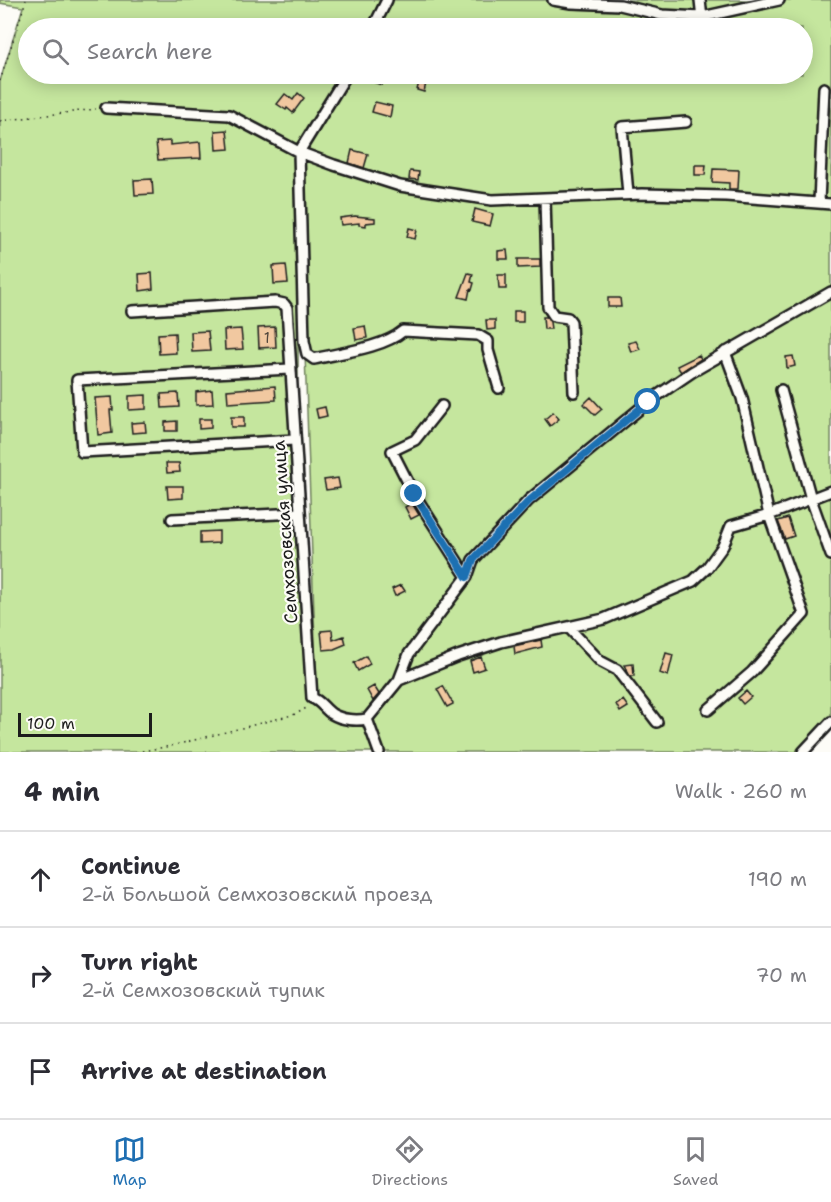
<!DOCTYPE html>
<meta charset="utf-8">
<style>
body{margin:0;font-family:"Shantell Sans",sans-serif;background:#f7f7f7;color:#2b2b33}
.scale{position:absolute;left:18px;bottom:15px;width:134px;box-sizing:border-box;padding-left:6px;border:3px solid #1c1c1c;border-top:0;font-size:16px;line-height:21px;white-space:nowrap;color:#1c1c1c;-webkit-text-stroke:4px #fdfcf7;paint-order:stroke}
.stop{position:absolute;width:18px;height:18px;margin:-14px;border:4px solid #1f6fb2;border-radius:50%;background:#fff}
.stop.end{background:#1f6fb2;border-color:#fff;box-shadow:0 2px 6px #0008}
.list{margin:0;padding:0;list-style:none}
h2{display:flex;justify-content:space-between;align-items:center;height:78px;margin:0;padding:0 24px;font-size:26px}
h2 small{font-size:20px;font-weight:400;color:#7c7c81}
.list li{display:grid;grid-template-columns:39px 1fr auto;gap:18px;align-items:center;box-sizing:border-box;height:96px;padding:0 24px;border-top:2px solid #e1e1e2}
.list b{display:block;font-size:22px;white-space:nowrap}
.list p{margin:0;font-size:20px;white-space:nowrap;color:#7c7c81}
.list em{font-size:20px;font-style:normal;color:#7c7c81}
.icon{flex:none;width:33px;height:33px;fill:none;stroke:currentColor;stroke-width:2;stroke-linecap:round;stroke-linejoin:round}
.map{position:relative;flex:none;width:831px;height:752px;overflow:hidden}
.search{position:absolute;background:#fff;box-shadow:0 3px 15px #0003;left:18px;right:18px;top:18px;height:66px;display:flex;align-items:center;gap:15px;box-sizing:border-box;padding:0 21px;border-radius:33px;color:#7c7c81;font-size:22px}
.sheet{height:366px;background:#fff}
nav{display:flex;justify-content:space-around;align-items:center;box-sizing:border-box;height:84px;border-top:2px solid #e1e1e2;background:#fff;font-size:16px;color:#7c7c81}
nav a{display:grid;justify-items:center;gap:3px}
nav .on{color:#1f6fb2}
.map>svg:first-child{display:block}
</style>
<div class="map">
<svg width="831" height="752" viewBox="0 0 831 752">
<rect width="100%" height="100%" fill="#fdfcf7"/>
<filter id="ink" filterUnits="userSpaceOnUse"><feTurbulence type="fractalNoise" baseFrequency=".0167" numOctaves="2"/><feDisplacementMap in="SourceGraphic" scale="12" xChannelSelector="R" yChannelSelector="G"/><feConvolveMatrix kernelMatrix="1 2 1 2 8 2 1 2 1" color-interpolation-filters="sRGB"/></filter>
<g filter="url(#ink)">
<path fill="#c5e69e" stroke="#70815d" stroke-width="1.5" fill-rule="evenodd" d="M0 0H831V728L807 752H0V81L23 7 0 3ZM28 28H802V74H28ZM299 180 317 700 312 698 295 440 298 372Z"/>
<path fill="#f1c8a0" stroke="#1c1c1c" stroke-width="1.5" d="M373 74 385 77 382 85 370 81Z
M419 82 426 83 424 92 417 90Z
M298 93 304 98 293 113 287 108 286 110 277 104 285 94 293 100Z
M375 102 392 106 390 117 372 112Z
M227 130 229 149 216 150 215 131Z
M170 141V145L200 142 201 158 158 160 156 142Z
M352 150 368 154 364 168 349 163Z
M695 165H706L705 175H695Z
M713 169 739 170 738 189H729V183L712 182Z
M410 171 419 172 418 180 409 179Z
M152 179 153 194 135 195 134 180Z
M475 209 493 214 490 226 472 222Z
M355 216 375 218V222L366 223V226L359 225V223L341 225 340 218Z
M409 228 417 230 415 239 407 237Z
M507 250 508 259H498V251Z
M518 259H540V267L518 268Z
M286 265 288 283 274 284 273 266Z
M152 273 153 289 140 291 139 274Z
M468 273 473 274 471 282 474 283 472 290 470 289 468 299 459 297Z
M498 275H506V289H499Z
M608 298H620L621 307H608Z
M514 311H523V322H514Z
M543 317H547L550 322 551 329H544Z
M486 320H495V329L487 330Z
M365 326 367 338 356 340 354 328Z
M275 327 276 347 259 348 258 328Z
M241 329 243 349 225 350 224 330Z
M208 331 210 351 192 352 191 332Z
M175 333 176 353 159 354 158 334Z
M636 341 640 349 631 352 628 343Z
M699 355 701 359 681 372 677 366Z
M793 356 795 366 787 368 786 357Z
M275 386 276 400 228 403 227 390Z
M212 390 213 404 196 405V392Z
M178 393 179 407 162 408 161 394Z
M146 395V409L129 410V396Z
M112 397 113 410H110L112 433 98 435 95 398Z
M591 397 602 409 595 415 584 404Z
M325 407 327 416 318 418 316 409Z
M553 412 559 419 550 426 545 419Z
M231 417H244V427H231Z
M199 419H211V428L199 429Z
M177 421V431H165V422Z
M145 422 146 432 132 433 131 423Z
M166 463H179L180 472 167 473Z
M338 478 340 488 326 490 324 480Z
M167 486H183V498L168 499Z
M412 503 419 515 411 519 405 507Z
M788 518 794 536 785 539 778 521Z
M219 531V543L200 544V532Z
M401 585 405 591 395 596 392 589Z
M332 630 333 640 344 636 346 644 334 649 323 650 321 631Z
M541 640 542 647 515 654 514 646Z
M666 653 673 655 668 676 660 673Z
M366 656 370 664 358 671 354 663Z
M481 657 485 668 473 672 470 661Z
M633 664 634 676H630L624 665Z
M374 686 379 694 373 701 367 690Z
M443 686 453 704 447 707 437 689Z
M746 691 751 697 743 704 738 698Z
M623 700 628 707 620 712 616 704Z"/>
<g fill="none" stroke-linecap="round" stroke-linejoin="round">
<g stroke="#1c1c1c" stroke-width="14">
<path id="minor" d="M553 0 571 3 620 5 662 15 702 17 779 0
M700 0 703 28
M373 28 387 0
M347 74 299 152 304 341 307 354 314 359C339 353 383 348 403 331L478 335 488 341V350L499 388
M106 108 229 115 299 152 334 165 400 186 492 200 642 194 726 196 831 204
M628 194 622 127 686 122
M545 198 548 307 554 316 568 318 571 322 574 392
M819 202 824 88
M132 311 275 302 284 304 287 308 312 698C321 701 324 709 332 714 342 720 356 721 367 719
M290 369 77 380 82 452 295 440
M781 390 811 499 831 555
M442 406 415 440 392 451 414 494 467 577
M172 519 299 513
M569 628 600 661 617 670 657 722
M399 680 458 656 501 642 604 619 693 581 707 568 723 546 731 526 769 515 831 491
M708 710 752 672 804 614 769 515 742 398 725 352
M367 719 399 680 409 654 467 577 473 560 529 500 648 402 692 372 831 292
M367 719 379 752
M803 752 831 722"/>
</g>
<path stroke="#1c1c1c" stroke-width="1.5" stroke-dasharray="1.5 4.5" stroke-linecap="butt" d="M0 81 26 0
M0 121 96 109
M136 752 171 746 296 714 308 707"/>
<use href="#minor" stroke="#fdfcf7" stroke-width="9"/>
</g>
</g>
<g fill="none" stroke-linecap="round" stroke-linejoin="round" filter="url(#ink)">
<path stroke="#1f6fb2" stroke-width="8" d="M414 494 467 577 473 560 529 501 648 402"/>
</g>
<g text-anchor="middle" dominant-baseline="central" stroke-width="4.5" stroke-linejoin="round" paint-order="stroke">
<g font-size="15" fill="#51473d">
<text x="267" y="338">1</text>
</g>
<g font-size="18" fill="#1c1c1c" stroke="#fdfcf7">
<text transform="translate(285 532) rotate(-94)">Семхозовская улица</text>
</g>
</g>
</svg>
<div class="scale">100 m</div>
<div class="stop" style="left:648px;top:402px"></div>
<div class="stop end" style="left:414px;top:494px"></div>
<div class="search"><svg class="icon" aria-label="search" viewBox="0 0 24 24"><circle cx="10" cy="10" r="6"/><path d="M15 15l6 6"/></svg>Search here</div>
</div>
<section class="sheet">
<h2>4 min<small>Walk · 260 m</small></h2>
<ul class="list">
<li><svg class="icon" aria-label="ahead" viewBox="0 0 24 24"><path d="M12 20V5M6 11l6-6 6 6"/></svg><div><b>Continue</b><p>2-й Большой Семхозовский проезд</p></div><em>190 m</em></li>
<li><svg class="icon" aria-label="right" viewBox="0 0 24 24"><path d="M7 20v-9h11M14 6l5 5-5 5"/></svg><div><b>Turn right</b><p>2-й Семхозовский тупик</p></div><em>70 m</em></li>
<li><svg class="icon" aria-label="arrive" viewBox="0 0 24 24"><path d="M6 21V4h12l-3 4 3 4H6"/></svg><div><b>Arrive at destination</b></div></li>
</ul>
</section>
<nav>
<a class="on"><svg class="icon" aria-label="map" viewBox="0 0 24 24"><path d="M3 6l6-2 6 2 6-2v14l-6 2-6-2-6 2zM9 4v14M15 6v14"/></svg>Map</a>
<a><svg class="icon" aria-label="directions" viewBox="0 0 24 24"><path d="M12 3l9 9-9 9-9-9zM9 14v-3h6M13 9l2 2-2 2"/></svg>Directions</a>
<a><svg class="icon" aria-label="saved" viewBox="0 0 24 24"><path d="M7 4h10v16l-5-4-5 4z"/></svg>Saved</a>
</nav>
